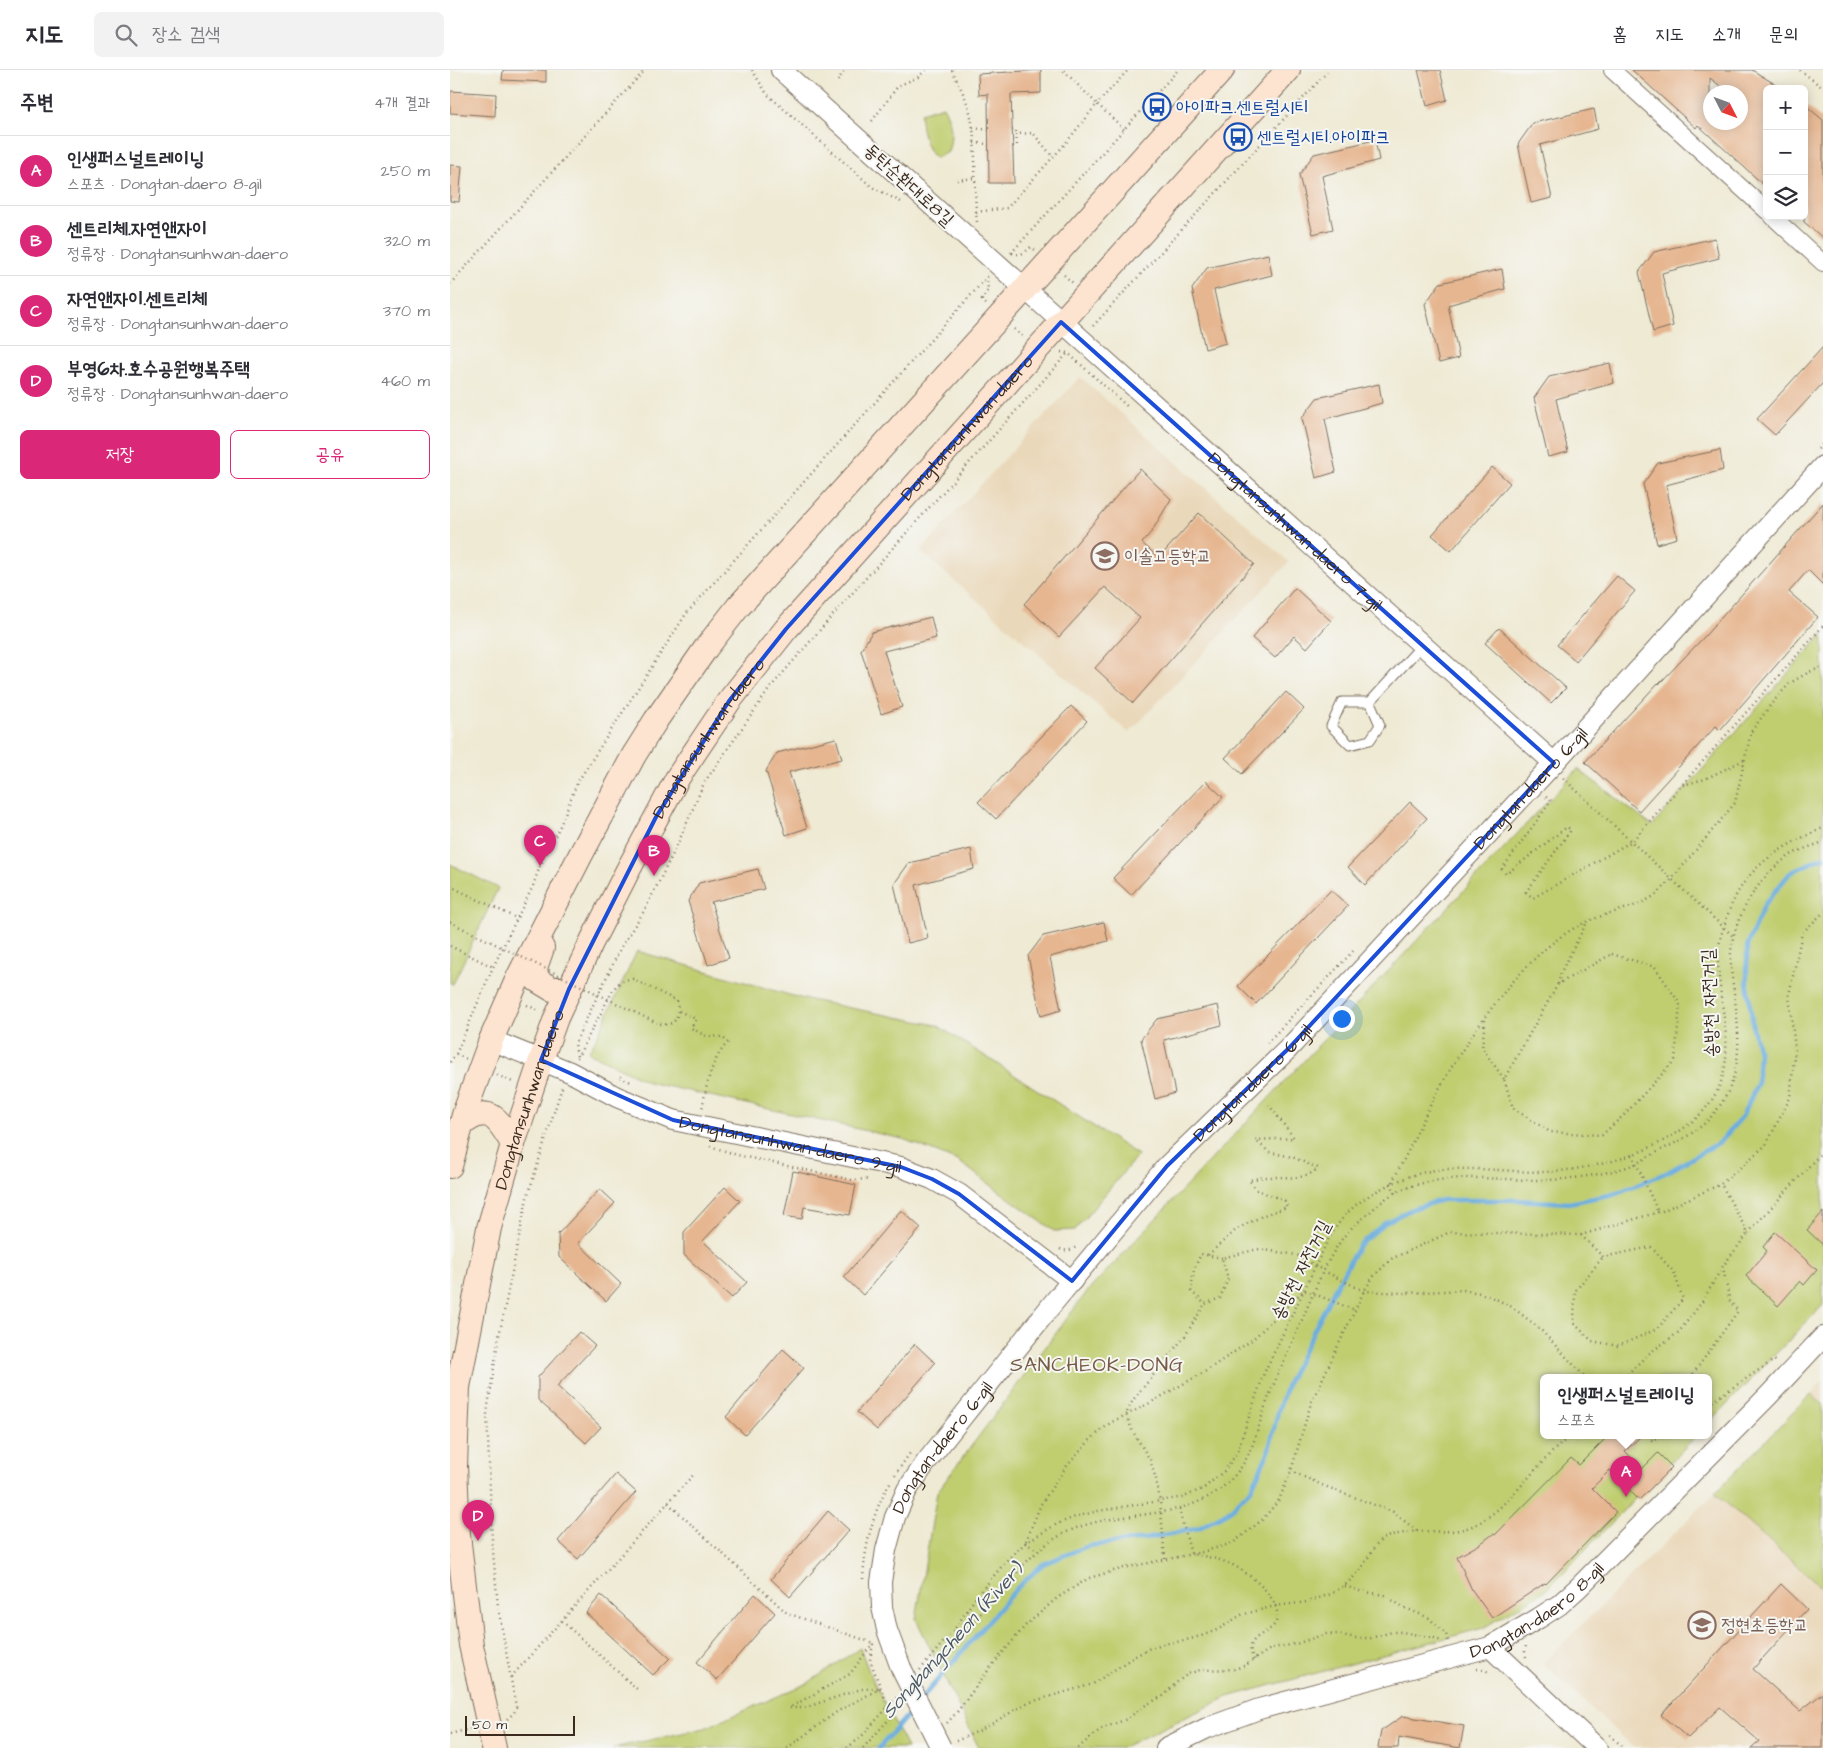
<!DOCTYPE html>
<html lang="ko">
<meta charset="utf-8">
<style>
body{margin:0;font-family:"Architects Daughter","Poor Story",sans-serif;background:#f2f2f3;color:#2b2b33}
.controls{position:absolute;right:15px;top:15px;display:grid;overflow:hidden;border-radius:8px;box-shadow:0 2px 12px #0003}
.controls button{width:45px;height:45px;display:grid;place-items:center;padding:0;border:0;border-bottom:1px solid #e1e1e2;background:#fff;color:#2b2b33;font:25px sans-serif}
.compass{position:absolute;left:1253px;top:15px;width:45px;height:45px;border-radius:50%;background:#fff;box-shadow:0 2px 12px #0003;rotate:132deg}
.scale{position:absolute;left:15px;bottom:12px;width:110px;box-sizing:border-box;padding-left:5px;border:2px solid #3b2a1e;border-top:0;font-size:14px;line-height:18px;white-space:nowrap;color:#3b2a1e;-webkit-text-stroke:4px #f6f6f2;paint-order:stroke}
.you{position:absolute;left:891px;top:948px;width:18px;height:18px;margin:-12px;border:4px solid #fff;border-radius:50%;background:#1a73e8;box-shadow:0 0 0 8px #1a73e833}
.badge{display:grid;place-items:center;width:32px;height:32px;border-radius:50%;background:#db2777;color:#fff;font-size:16px;font-weight:700}
.pin{position:absolute;translate:-50% -41px;filter:drop-shadow(0 1px 2px #0008)}
.pin::after{content:'';position:absolute;top:26px;width:18px;height:15px;background:inherit;clip-path:polygon(0 0,100% 0,50% 100%)}
.popup{position:absolute;left:1090px;top:1304px;width:172px;height:65px;box-sizing:border-box;display:grid;place-content:center;border-radius:8px;background:#fff;filter:drop-shadow(0 1px 4px #0005);font-size:16px;white-space:nowrap;color:#7c7c81}
.popup b{font-size:19px;color:#2b2b33}
.popup::after{content:'';position:absolute;left:50%;top:100%;margin-left:-10px;border:10px solid transparent;border-top-color:#fff}
.list{margin:0;padding:0;list-style:none}
h2{display:flex;justify-content:space-between;align-items:center;height:65px;margin:0;padding:0 20px;font-size:21px}
h2 small{font-size:16px;font-weight:400;color:#7c7c81}
.list li{display:grid;grid-template-columns:32px 1fr auto;gap:15px;align-items:center;box-sizing:border-box;height:70px;padding:0 20px;border-top:1px solid #e1e1e2}
.list b{display:block;font-size:19px;white-space:nowrap}
.list p{margin:0;font-size:16px;white-space:nowrap;color:#7c7c81}
.list em{font-size:16px;font-style:normal;color:#7c7c81}
.actions{display:flex;gap:10px;padding:15px 20px}
.actions a{flex:1;padding:11px 0;border:1px solid #db2777;border-radius:8px;text-align:center;font-size:18px;color:#db2777}
.actions .main{background:#db2777;color:#fff}
.icon{flex:none;width:28px;height:28px;fill:none;stroke:currentColor;stroke-width:2;stroke-linecap:round;stroke-linejoin:round}
.map{position:relative;flex:none;width:1373px;height:1678px;overflow:hidden}
header{display:flex;align-items:center;gap:30px;box-sizing:border-box;height:70px;padding:0 25px;background:#fff;border-bottom:1px solid #e1e1e2}
header strong{font-size:24px}
nav{display:flex;gap:28px;margin-inline-start:auto;font-size:18px}
.search{width:350px;height:45px;background:#f2f2f3;display:flex;align-items:center;gap:12px;box-sizing:border-box;padding:0 18px;border-radius:8px;color:#7c7c81;font-size:19px}
main{display:flex}
aside{flex:1;background:#fff}
.map>svg:first-child{display:block}
</style>
<header>
<strong>지도</strong>
<div class="search"><svg class="icon" aria-label="search" viewBox="0 0 24 24"><circle cx="10" cy="10" r="6"/><path d="M15 15l6 6"/></svg>장소 검색</div>
<nav><a>홈</a><a>지도</a><a>소개</a><a>문의</a></nav>
</header>
<main>
<aside>
<h2>주변<small>4개 결과</small></h2>
<ul class="list">
<li><span class="badge">A</span><div><b>인생퍼스널트레이닝</b><p>스포츠 · Dongtan-daero 8-gil</p></div><em>250 m</em></li>
<li><span class="badge">B</span><div><b>센트리체.자연앤자이</b><p>정류장 · Dongtansunhwan-daero</p></div><em>320 m</em></li>
<li><span class="badge">C</span><div><b>자연앤자이.센트리체</b><p>정류장 · Dongtansunhwan-daero</p></div><em>370 m</em></li>
<li><span class="badge">D</span><div><b>부영6차.호수공원행복주택</b><p>정류장 · Dongtansunhwan-daero</p></div><em>460 m</em></li>
</ul>
<div class="actions"><a class="main">저장</a><a>공유</a></div>
</aside>
<div class="map">
<svg width="1373" height="1678" viewBox="0 0 1373 1678">
<rect width="100%" height="100%" fill="#f6f6f2"/>
<filter id="ink" filterUnits="userSpaceOnUse"><feTurbulence type="fractalNoise" baseFrequency=".02" numOctaves="2"/><feDisplacementMap in="SourceGraphic" scale="10" xChannelSelector="R" yChannelSelector="G"/><feConvolveMatrix kernelMatrix="1 2 1 2 8 2 1 2 1" color-interpolation-filters="sRGB"/></filter>
<filter id="wash" filterUnits="userSpaceOnUse"><feTurbulence type="fractalNoise" baseFrequency=".0096" numOctaves="4" result="noise"/><feDisplacementMap in="SourceGraphic" scale="20" xChannelSelector="R" yChannelSelector="G"/><feGaussianBlur stdDeviation="1.12" result="paint"/><feColorMatrix in="noise" values="0 0 0 0 0 0 0 0 0 0 0 0 0 0 0 0 0 1.4 0 .05"/><feComposite in="paint" operator="in"/></filter>
<g filter="url(#wash)">
<rect width="100%" height="100%" fill="#efead4"/>
<path fill="#ead8ba" d="M630 307 839 492 679 663 470 481Z
M1373 1310V1335L1361 1324Z
M1265 1423 1373 1518V1678H1184L1093 1593Z"/>
<path fill="#c0ce70" stroke="#7e7c47" d="M493 36C502 52 503 65 498 82L486 88C475 82 470 54 471 43Z
M1373 564V1235L1259 1353 1258 1308H1094V1366H1246L1096 1520 1033 1558 778 1627 671 1678H529L466 1549 487 1422 636 1223 1128 699 1202 756Z
M0 794 48 818 3 914 0 913Z
M187 881 350 928 487 955 688 1085 625 1160 604 1161 508 1091 453 1069 198 1012 138 982 146 969Z
M1361 1324 1373 1335V1518L1265 1423Z
M410 1578 420 1604 457 1678H163L255 1658 358 1613Z"/>
<g fill="none" stroke-linecap="round" stroke-linejoin="round">
<path stroke="#6baddf" stroke-width="4.5" d="M472 1628 566 1519 593 1494 638 1476 695 1469 749 1458 778 1442 802 1418 818 1383 829 1338 838 1312 886 1216 909 1175 936 1152 962 1139 992 1130H1068L1119 1133 1164 1124 1218 1102 1270 1072 1292 1047 1307 1015 1309 983 1303 958 1297 912V876L1314 835 1340 803 1373 787
M429 1678 464 1638"/>
</g>
<g id="blocks">
<path fill="#e6b690" fill-rule="evenodd" d="M53 0H96V12L52 10Z
M591 0V23L561 24 564 113H539L538 24 529 25 528 4Z
M968 0H990L997 30 977 36Z
M1182 0H1302L1333 19H1317V118L1248 55 1246 58ZM1260 8 1278 22H1290V52H1260Z
M0 21 46 24 45 46 0 43Z
M1354 34 1373 50V168L1354 152Z
M1144 39 1148 59 1090 75 1102 128 1081 133 1068 74 1083 53Z
M925 70 929 90 872 106 883 159 863 164 849 105 864 84Z
M0 95 12 96 9 132 0 131Z
M1265 168 1269 188 1212 203 1223 256 1203 262 1189 202 1204 182Z
M818 184 822 205 764 220 776 273 755 279 742 219 757 198Z
M1052 199 1055 219 998 235 1009 288 989 293 975 234 990 213Z
M1373 277V313L1325 365 1307 349Z
M1160 293 1164 313 1106 329 1118 382 1098 387 1084 328 1099 307Z
M929 314 932 333 875 349 886 402 866 408 852 348 867 328Z
M1270 380 1273 400 1216 415 1227 468 1207 474 1193 414 1208 393Z
M1042 397 1060 413 1001 481 982 465Z
M690 399 721 429 702 461 692 473 709 488 749 443 804 494 683 633 645 598 690 548 655 517 609 567 574 534Z
M1373 433V515L1358 500 1339 522 1368 547 1270 660 1266 656 1189 741 1135 692 1208 613 1209 614 1254 567Z
M1167 506 1185 521 1126 591 1107 575Z
M845 518 881 551 857 578 844 566 825 588 802 568Z
M481 547 486 568 434 581 452 637 431 644 411 580 422 562Z
M1049 558 1116 618 1101 633 1035 573Z
M836 622 854 639 792 704 775 688Z
M621 636 637 651 546 749 528 732Z
M386 668 392 689 339 702 357 758 336 765 316 701 327 683Z
M756 711 773 727 681 825 663 808Z
M960 732 977 748 915 815 898 797Z
M521 779 524 799 466 815 478 868 458 873 444 814 459 793Z
M308 799 314 819 261 832 279 888 258 895 238 831 249 813Z
M881 820 898 836 806 934 788 916Z
M654 852 658 871 600 887 611 940 591 946 578 886 593 866Z
M768 935 772 955 714 970 725 1023 705 1029 691 969 707 949Z
M343 1101 406 1115 400 1145 354 1137 352 1149 334 1146Z
M275 1117 290 1131 253 1171 297 1212 282 1228 234 1185V1162Z
M150 1119 165 1133 128 1173 171 1214 156 1231 109 1187 108 1164Z
M451 1140 471 1158 413 1225 394 1207Z
M1373 1142V1175L1357 1160Z
M1325 1162 1367 1200 1354 1215 1350 1211 1328 1236 1296 1206 1317 1181 1313 1177Z
M129 1262 145 1276 107 1316 151 1357 136 1373 88 1330V1307Z
M465 1274 485 1293 427 1360 407 1342Z
M333 1279 354 1298 295 1365 276 1347Z
M1158 1366H1191L1175 1381 1192 1399 1208 1383 1222 1397 1189 1430 1160 1400 1142 1418 1166 1442 1096 1514 1095 1513 1042 1548 1022 1520 1007 1487 1030 1474 1043 1464 1045 1465 1121 1388 1129 1395Z
M166 1404 186 1422 128 1489 108 1471Z
M378 1441 399 1460 340 1527 321 1509Z
M1331 1514 1357 1539 1303 1599 1350 1641 1373 1623V1678H1301L1309 1671 1270 1637 1238 1668 1211 1645Z
M305 1524 325 1543 267 1610 247 1592Z
M151 1525 220 1588 203 1605 136 1543Z
M953 1646 1014 1656 1010 1678 949 1667 948 1678H928L931 1661Z"/>
</g>
</g>
<g filter="url(#ink)">
<use href="#blocks" fill-opacity="0" stroke="#7a6d5e" stroke-width="1"/>
<g fill="none" stroke-linecap="round" stroke-linejoin="round">
<g stroke="#7a6d5e" stroke-width="11">
<path id="service" d="M920 632H892L881 656 900 675 920 670 930 655 920 632 972 575"/>
</g>
<g stroke="#7a6d5e" stroke-width="18">
<path id="minor" d="M1162 0 1317 141
M1322 146 1373 193"/>
</g>
<g stroke="#7a6d5e" stroke-width="22">
<g id="tertiary">
<path id="s1" d="M331 0 1104 693"/>
<path id="s2" d="M41 970 120 1002 167 1027 223 1050 451 1097 482 1109 509 1124 622 1211"/>
<path d="M1040 1577 1147 1678"/>
<path id="s3" d="M451 1598 437 1560 432 1537 431 1512 436 1480 445 1447 457 1420 477 1391 604 1232 717 1096 838 979 1104 693 1373 396"/>
<path id="s4" d="M716 1678 757 1658 809 1639 1040 1577 1089 1548 1109 1535 1129 1517 1319 1325 1373 1267"/>
</g>
</g>
<g stroke="#7a6d5e" stroke-width="26">
<g id="secondary">
<path d="M92 878 85 898 87 910 102 919H119"/>
<path d="M11 1055C39 1032 48 1049 63 1074"/>
<path d="M0 1096 16 1038 41 970 68 908 130 786 184 685 206 650 256 578 288 537 772 0"/>
<path id="s5" d="M44 1678 21 1575 8 1465 5 1396 8 1317 39 1158 63 1074 91 990 106 948 142 871 177 802 228 707 279 631 336 559 838 0"/>
</g>
</g>
<path stroke="#7a6d5e" stroke-width="2.5" stroke-dasharray="1 4" stroke-linecap="butt" d="M302 0 317 24 422 117 451 132
M502 0C509 15 518 31 521 47 528 81 523 117 527 152
M1350 0 1373 18
M388 11 394 0
M422 51 448 16 468 7 476 0
M523 58 539 60
M674 59 647 34 678 0
M562 60H566V64
M524 73 539 74
M563 76H567L566 64 583 63 603 87
M507 110 525 108
M526 142 557 138 615 74 647 34 613 0
M561 183 728 0
M562 183C571 186 574 183 581 177L585 180
M614 205 623 213
M0 214 195 0
M536 234 532 230 538 220 537 208
M643 256 879 0
M564 259 573 267
M611 282 618 283 679 338
M1368 379 1373 374
M1113 708 1284 867
M1233 715 1255 709 1294 690
M1096 727 1101 731 1052 799 1056 804 1117 757 1121 760 1076 822 1083 828 1182 771 1373 556
M0 816 66 848
M0 876 43 897
M1162 884 1205 897 1230 934 1225 990 1175 1044 1152 1065 1100 1062 1063 1038 1054 1009 1108 914Z
M1108 914 1111 902 1137 852
M77 935 90 941
M229 941 246 949 241 958 256 966 272 967 278 972C260 992 257 1014 252 1039
M1035 950 1032 978 1054 1009
M817 973 904 880
M6 984 16 989
M127 986 125 973 171 877 194 841 226 778 254 713 320 618 389 538 617 284
M127 988 163 920C169 912 173 909 183 909L227 931C230 948 225 958 207 953
M0 992 6 984 43 897 83 816 90 796 111 754 127 713 236 544 538 206
M47 1005 65 1013
M170 1007 181 1012
M260 1076 287 1085 402 1110 420 1109
M1182 1084 1208 1142
M942 1112C957 1085 969 1057 983 1030 1010 979 1059 906 1105 871 1118 861 1133 852 1149 847 1165 841 1183 838 1199 829 1208 824 1215 816 1222 809L1285 733 1301 662 1322 633 1340 613 1359 602 1373 597
M941 1113 945 1123
M1298 1163 1373 1081
M1131 1165 1153 1187 1201 1177 1224 1202 1233 1229 1207 1259 1168 1276 1142 1271 1124 1253 1125 1221 1153 1187
M610 1179C617 1182 621 1180 628 1176
M758 1185 787 1159 814 1145 837 1137 835 1131 807 1120 799 1110C805 1109 812 1107 819 1107 836 1106 854 1112 868 1098L842 1087 819 1082 805 1070 844 1068 819 1035
M772 1188 751 1184 744 1199 741 1221 755 1234 770 1228 778 1209 772 1188 808 1179 847 1185 874 1201 914 1221 953 1223 1013 1220 1030 1223 1046 1229 1062 1237 1089 1258 1136 1308
M1174 1308 1197 1285 1229 1262 1252 1232 1273 1196 1298 1163 1271 1114
M1240 1308 1288 1241 1280 1232 1273 1198
M1258 1334 1324 1290 1327 1293
M1200 1366 1199 1367 1203 1371 1211 1366
M445 1405 460 1383
M218 1433 337 1543 423 1573
M729 1439 741 1484C754 1486 766 1488 778 1493 795 1499 831 1528 827 1548 825 1566 790 1563 804 1590
M967 1461C983 1461 1002 1463 1017 1458 1057 1445 1086 1390 1121 1366
M576 1471 591 1434 616 1397 641 1369 660 1353 698 1334 756 1301 802 1270 854 1220 905 1240
M575 1473 587 1480
M715 1489 710 1431 706 1409 700 1390 682 1360 676 1344 683 1330 735 1266 755 1234
M413 1509C415 1475 423 1440 441 1411
M895 1516 910 1521 934 1525 953 1537 979 1548 996 1564 998 1571
M112 1551 189 1621
M423 1574 420 1590 438 1637 444 1643
M1076 1587 1075 1582 1076 1575
M1027 1599 1035 1600 1040 1603
M470 1600 506 1557 526 1527 558 1489 575 1473 607 1454 625 1447 648 1441 734 1427 754 1418 774 1401 786 1385 814 1303 879 1168C883 1162 887 1155 892 1149 911 1125 950 1107 980 1101 993 1098 1008 1099 1021 1099 1045 1099 1069 1102 1093 1102 1142 1100 1199 1085 1238 1055 1297 1009 1271 956 1268 894 1267 879 1271 864 1276 850 1292 798 1326 779 1373 758
M61 1607 244 1404
M476 1609C505 1576 531 1541 561 1509 578 1489 595 1472 619 1461 675 1436 741 1456 785 1405 804 1383 808 1355 818 1329 827 1305 838 1282 848 1259 861 1230 872 1198 890 1172 898 1160 908 1152 919 1143 927 1135 937 1127 946 1122 991 1102 1036 1109 1083 1110 1112 1111 1157 1105 1185 1094 1195 1089 1205 1083 1215 1078 1230 1071 1244 1063 1256 1052 1292 1017 1291 976 1285 930 1283 914 1280 898 1281 882 1284 846 1310 804 1341 785 1351 779 1363 776 1373 772
M57 1649 64 1643 66 1637 48 1537 42 1470 37 1343 48 1271 77 1128 112 1017
M497 1653 507 1642 540 1598 575 1556 607 1528 639 1508 674 1498 752 1482 783 1473 812 1450 829 1430 841 1401 861 1333 914 1221 924 1206 941 1189 1000 1162 1131 1165 1212 1141 1271 1114 1316 1075 1340 1028 1345 979 1339 925 1352 863 1373 843
M0 1664 20 1659
M1160 1665 1174 1678
M506 1671 531 1660 577 1633 643 1614 682 1588 698 1579 712 1574 733 1571 754 1565 769 1559 791 1545 825 1536 857 1532 881 1524 894 1516 909 1502 924 1478 932 1469 942 1465 967 1461 943 1442 872 1415 841 1401
M337 1678 388 1641 431 1618 411 1619 354 1638H339L400 1604 423 1573
M397 1678 410 1668 447 1627
M413 1678 452 1635
M628 1678 651 1659 677 1649 694 1636 713 1626 726 1613 738 1604 750 1600 784 1599 794 1596 822 1578 846 1574 875 1564H887L906 1568H921L942 1562H952L984 1568 993 1572"/>
<use href="#service" stroke="#fff" stroke-width="9"/>
<use href="#minor" stroke="#fff" stroke-width="16"/>
<use href="#tertiary" stroke="#fff" stroke-width="20"/>
<use href="#secondary" stroke="#fde4d0" stroke-width="24"/>
<g stroke="#7a6d5e" stroke-width="22" stroke-linecap="butt">
<path id="tertiary-bridge" d="M451 1598 491 1678"/>
</g>
<path stroke="#7a6d5e" stroke-width="2.5" stroke-dasharray="1 4" stroke-linecap="butt" d="M0 852 207 953"/>
<use href="#tertiary-bridge" stroke="#fff" stroke-width="20"/>
</g>
</g>
<path fill="none" stroke="#1d4ed8" stroke-width="4" stroke-linejoin="round" d="M611 252 1104 693 838 979 717 1096 622 1211 509 1124 482 1109 451 1097 223 1050 91 990 119 919 206 747 279 631 336 559Z"/>
<defs>
<g id="bus-ring" transform="scale(1.4375)"><circle r="9.5" fill="#f6f6f2" stroke="#1a4fb4" stroke-width="1.5"/><path d="M-5-6H5V4H4V6H2V4H-2V6H-4V4H-5ZM-3.5-4V0h7V-4ZM-3.5 1.2v1.5H-2V1.2ZM2 1.2v1.5H3.5V1.2Z" fill="#1a4fb4"/></g>
<g id="school-ring" transform="scale(1.4375)"><circle r="9.5" fill="#f6f6f2" stroke="#8d6e63" stroke-width="1.5"/><path d="M0-5L7-2L0 1L-7-2ZM-4 1L0 2.5L4 1V4Q0 6-4 4Z" fill="#8d6e63"/></g>
</defs>
<g fill-rule="evenodd">
<use href="#bus-ring" x="707" y="37"/>
<use href="#bus-ring" x="788" y="67"/>
<use href="#school-ring" x="655" y="486"/>
<use href="#school-ring" x="1252" y="1555"/>
</g>
<g text-anchor="middle" dominant-baseline="central" stroke-width="4" stroke-linejoin="round" paint-order="stroke">
<g font-size="18" fill="#164399" stroke="#f6f6f2" text-anchor="start">
<text x="726" y="37">아이파크.센트럴시티</text>
<text x="807" y="67">센트럴시티.아이파크</text>
</g>
<g font-size="18" fill="#3b2a1e" stroke="#f6f6f2">
<text transform="translate(459 115) rotate(42)">동탄순환대로8길</text>
<text stroke="none"><textPath href="#s5" startOffset="1471">Dongtansunhwan-daero</textPath></text>
<text stroke="none"><textPath href="#s1" startOffset="691">Dongtansunhwan-daero 7-gil</textPath></text>
<text stroke="none"><textPath href="#s5" startOffset="1066">Dongtansunhwan-daero</textPath></text>
<text stroke="none"><textPath href="#s3" startOffset="1125">Dongtan-daero 6-gil</textPath></text>
<text transform="translate(1260 933) rotate(-92)">송방천 자전거길</text>
<text stroke="none"><textPath href="#s3" startOffset="720">Dongtan-daero 6-gil</textPath></text>
<text stroke="none"><textPath href="#s5" startOffset="661">Dongtansunhwan-daero</textPath></text>
<text stroke="none"><textPath href="#s2" startOffset="319">Dongtansunhwan-daero 9-gil</textPath></text>
<text transform="translate(851 1200) rotate(-63)">송방천 자전거길</text>
<text stroke="none"><textPath href="#s3" startOffset="240">Dongtan-daero 6-gil</textPath></text>
<text stroke="none"><textPath href="#s4" startOffset="399">Dongtan-daero 8-gil</textPath></text>
</g>
<g font-size="18" fill="#785e54" stroke="#f6f6f2" text-anchor="start">
<text x="674" y="486">이솔고등학교</text>
<text x="1271" y="1555">정현초등학교</text>
</g>
<g font-size="19" font-style="italic" fill="#4c5862" stroke="#f6f6f2">
<text transform="translate(503 1571) rotate(-48)">Songbangcheon (River)</text>
</g>
<g font-size="20" letter-spacing="1" fill="#775b46" stroke="#f6f6f2">
<text x="647" y="1295">SANCHEOK-DONG</text>
</g>
</g>
</svg>
<div class="controls">
<button>+</button>
<button>−</button>
<button><svg class="icon" aria-label="layers" viewBox="0 0 24 24"><path d="M12 4l9 5-9 5-9-5zM3 14l9 5 9-5"/></svg></button>
</div>
<svg class="compass" viewBox="-18 -18 36 36"><path d="M0-13l5 13h-10z" fill="#e53935"/><path d="M0 13l5-13h-10z" fill="#7c7c81"/></svg>
<div class="scale">50 m</div>
<div class="you"></div>
<div class="pin badge" style="left:1176px;top:1427px">A</div>
<div class="popup"><b>인생퍼스널트레이닝</b>스포츠</div>
<div class="pin badge" style="left:204px;top:806px">B</div>
<div class="pin badge" style="left:90px;top:796px">C</div>
<div class="pin badge" style="left:28px;top:1471px">D</div>
</div>
</main>
